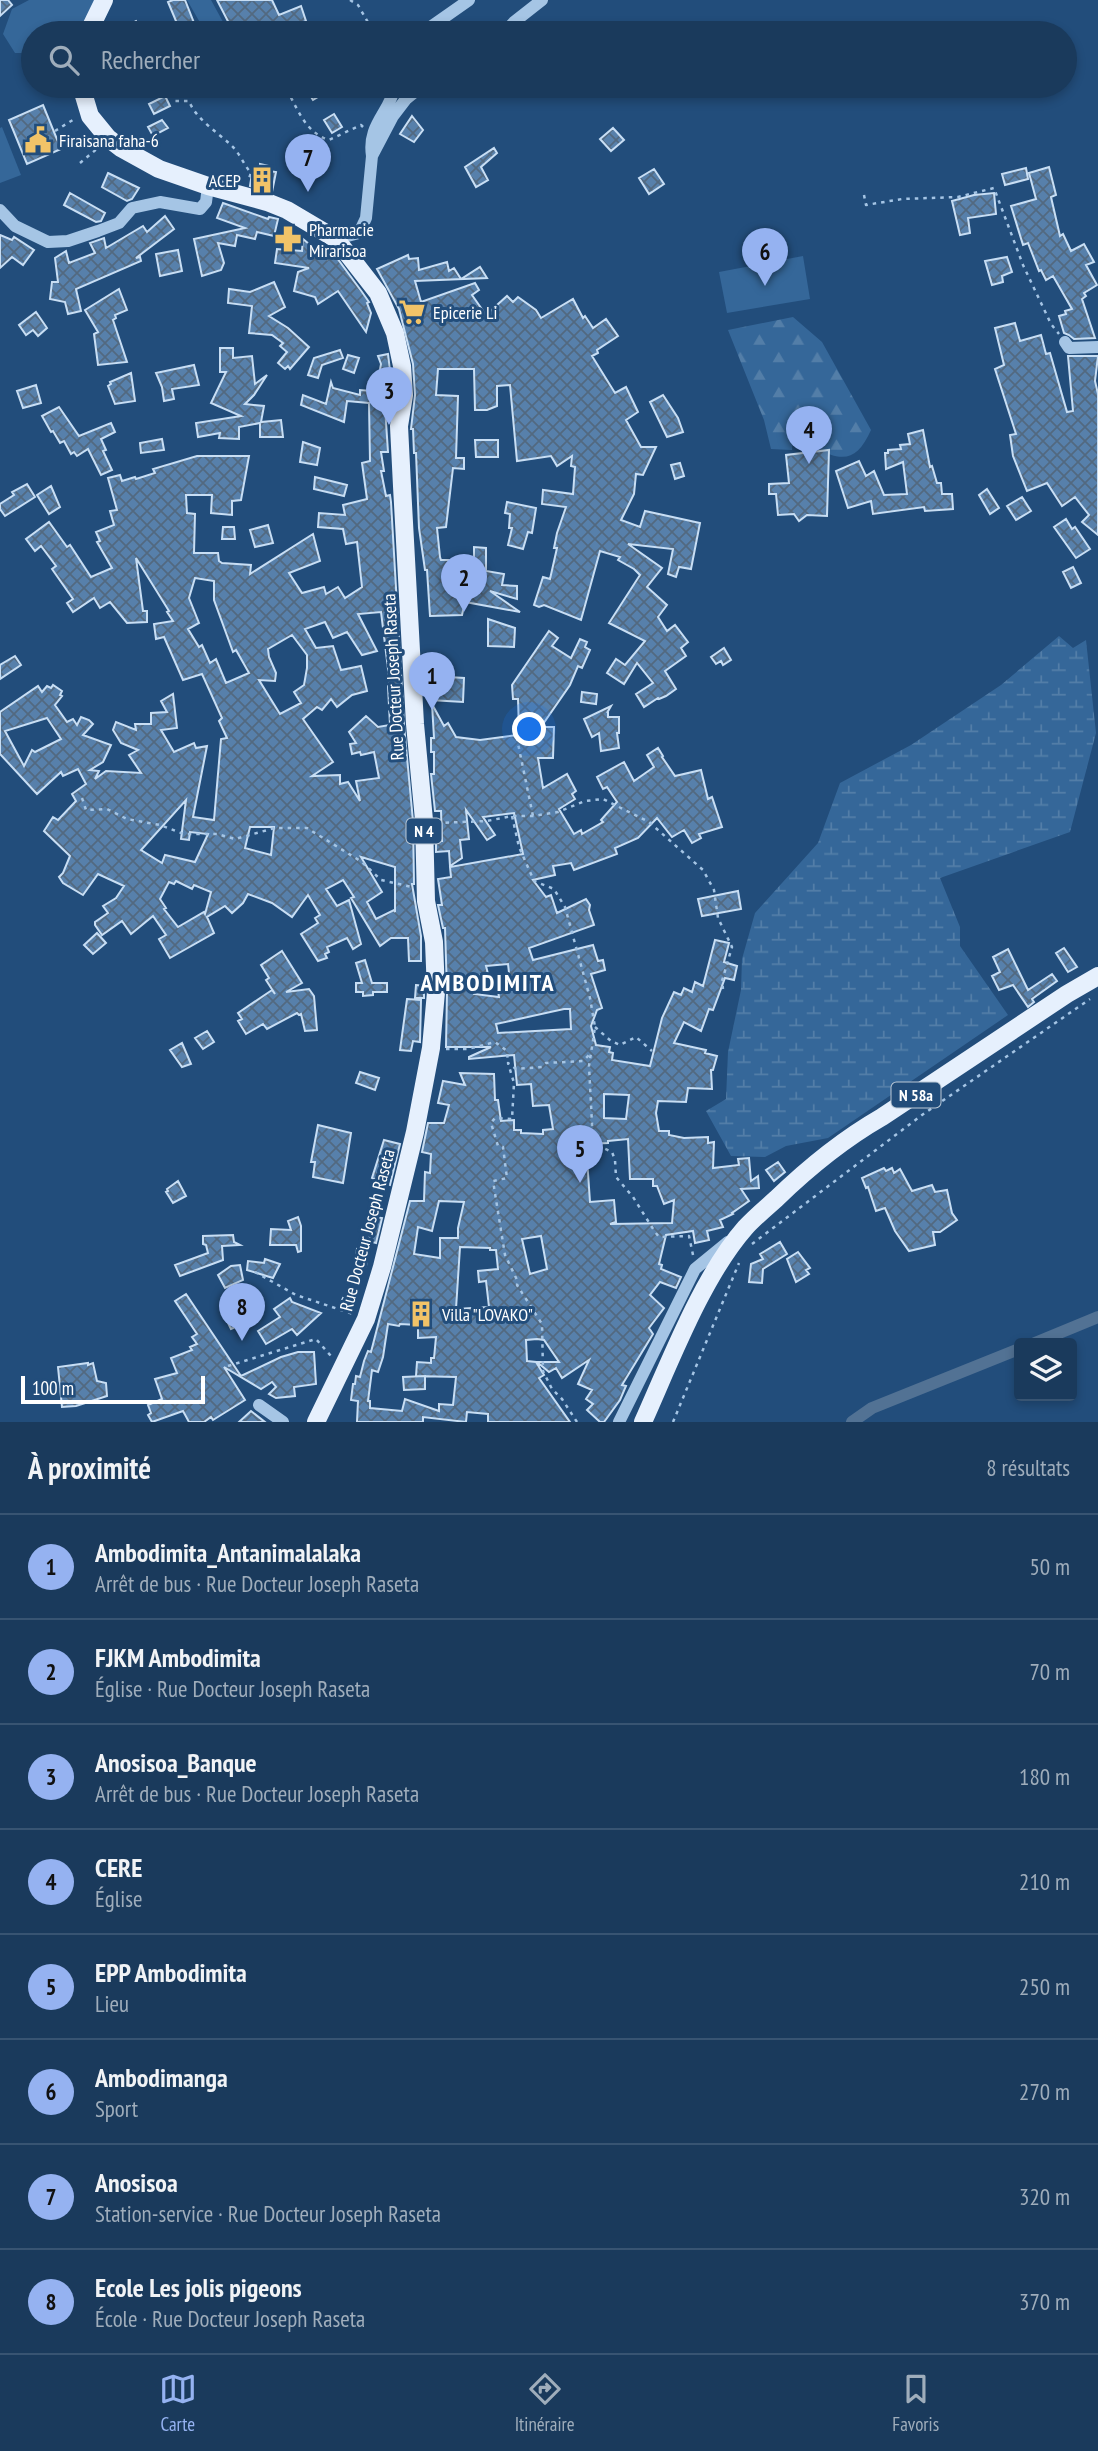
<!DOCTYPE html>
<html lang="fr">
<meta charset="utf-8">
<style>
body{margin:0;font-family:"PT Sans Narrow",sans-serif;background:#274565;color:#f1f3f6}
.controls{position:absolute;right:21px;bottom:21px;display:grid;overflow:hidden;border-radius:7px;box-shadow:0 4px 10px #0003}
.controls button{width:63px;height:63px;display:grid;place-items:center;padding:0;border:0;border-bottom:2px solid #385472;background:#1a3a5c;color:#f1f3f6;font:35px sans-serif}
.scale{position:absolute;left:21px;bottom:18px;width:184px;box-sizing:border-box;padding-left:7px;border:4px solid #fff;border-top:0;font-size:19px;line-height:24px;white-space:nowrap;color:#fff;-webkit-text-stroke:5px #224d7b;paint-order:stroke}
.you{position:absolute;left:530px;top:730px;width:24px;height:24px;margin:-18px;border:5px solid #fff;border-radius:50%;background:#1a73e8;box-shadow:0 0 0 10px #1a73e833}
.badge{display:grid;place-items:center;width:46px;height:46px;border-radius:50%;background:#95b2f1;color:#111;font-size:23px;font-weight:700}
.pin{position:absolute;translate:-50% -58px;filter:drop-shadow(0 2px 4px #0008)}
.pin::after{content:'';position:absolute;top:37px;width:24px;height:21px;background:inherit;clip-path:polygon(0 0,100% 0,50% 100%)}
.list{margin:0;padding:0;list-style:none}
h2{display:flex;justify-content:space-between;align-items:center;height:91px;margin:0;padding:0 28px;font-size:30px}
h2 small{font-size:23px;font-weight:400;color:#9fadbb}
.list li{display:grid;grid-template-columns:46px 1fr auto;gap:21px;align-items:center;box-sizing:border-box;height:105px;padding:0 28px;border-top:2px solid #385472}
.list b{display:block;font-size:26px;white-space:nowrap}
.list p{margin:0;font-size:23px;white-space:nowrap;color:#9fadbb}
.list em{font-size:23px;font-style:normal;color:#9fadbb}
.icon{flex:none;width:38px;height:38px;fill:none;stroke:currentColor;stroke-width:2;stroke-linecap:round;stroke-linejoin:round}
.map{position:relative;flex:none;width:1098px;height:1422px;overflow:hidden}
.search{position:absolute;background:#1a3a5c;box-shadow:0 4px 10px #0003;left:21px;right:21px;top:21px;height:77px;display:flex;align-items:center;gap:18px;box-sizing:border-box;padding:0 24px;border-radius:38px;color:#9fadbb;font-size:26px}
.sheet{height:931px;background:#1a3a5c}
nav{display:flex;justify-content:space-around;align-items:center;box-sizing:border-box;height:98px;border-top:2px solid #385472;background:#1a3a5c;font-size:19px;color:#9fadbb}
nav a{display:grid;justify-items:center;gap:4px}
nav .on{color:#95b2f1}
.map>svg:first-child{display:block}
</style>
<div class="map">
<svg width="1098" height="1422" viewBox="0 0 1098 1422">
<defs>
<pattern id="forest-firs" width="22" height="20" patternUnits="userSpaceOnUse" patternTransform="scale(1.75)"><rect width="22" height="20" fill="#356799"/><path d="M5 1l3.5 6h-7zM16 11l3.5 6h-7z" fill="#537ea8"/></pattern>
<pattern id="wetland-marsh" width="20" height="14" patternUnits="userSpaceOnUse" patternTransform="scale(1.75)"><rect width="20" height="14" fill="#356799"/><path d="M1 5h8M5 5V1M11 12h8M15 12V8" fill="none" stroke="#537ea8"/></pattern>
<pattern id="building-cross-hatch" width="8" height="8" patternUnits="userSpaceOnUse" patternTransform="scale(1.75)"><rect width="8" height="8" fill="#5780ab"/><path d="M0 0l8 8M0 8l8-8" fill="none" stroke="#526980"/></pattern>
</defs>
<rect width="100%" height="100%" fill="#224d7b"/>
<path fill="#356799" d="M29 0H97L82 33H33V53H15L3 34 12 9Z
M187 0H211L228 31 224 33H206Z
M2 127 21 175 0 183V128Z
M803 256 810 299 727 313 719 272Z"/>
<path fill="url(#forest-firs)" d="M793 317 822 342 871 430C857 461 843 463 814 447L811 428 793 425 792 450 771 449 764 420 728 330Z"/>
<path fill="url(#wetland-marsh)" d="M1059 636 1073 648 1086 640 1096 733 1070 832 940 878 960 927V946L1008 1015 828 1138 786 1146 765 1157 731 1156 706 1111 726 1099 728 1052 741 990 742 959 755 913 818 843 840 783 911 745 1001 685Z"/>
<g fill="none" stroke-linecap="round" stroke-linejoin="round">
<path stroke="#527294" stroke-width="12" d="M1035 1343 1098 1317
M852 1422 872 1408 1019 1349"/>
</g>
<path fill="url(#building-cross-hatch)" stroke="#c8def4" stroke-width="2" fill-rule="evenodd" d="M0 0H8L12 5 0 16Z
M173 0H185L198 33H181L168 2Z
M217 0H272L279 15 301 6 306 21 280 33H234Z
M136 21 143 33H114Z
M304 86H318L323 94 313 100Z
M165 96 170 106 154 114 149 104Z
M43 105 61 149 27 164 9 120Z
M334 114 342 127 332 133 324 120Z
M412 116 423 130 414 142 400 134Z
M162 120 168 128 153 136 148 127Z
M613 128 624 140 611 151 600 139Z
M494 148 497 153 481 167 488 180 476 187 465 167Z
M260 164 269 166V171L276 172 272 192 250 186 253 167 260 168Z
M1049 167 1056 195 1051 197 1060 236 1063 234 1071 251 1084 244 1094 262 1086 265 1097 285 1084 293 1086 296 1082 299 1095 338 1074 339 1069 335 1064 333 1059 316 1066 314 1065 311 1072 309 1053 276 1046 280 1041 270 1039 271 1028 243 1023 245 1011 206 1036 199 1029 173Z
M1026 168 1028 179 1005 185 1002 174Z
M654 169 664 184 649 194 639 178Z
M108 173 139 188 132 199 127 201 102 187Z
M70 193 105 213 101 221 96 222 64 205Z
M994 193 996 214 968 218 970 233 960 235 952 201 974 195Z
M223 203 268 219 269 217 278 219 274 236 257 232 255 239 237 235 235 246 218 243 224 263 221 270 202 276 194 239 245 228 217 218Z
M165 216 174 229 136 258 140 257 141 261 76 289 81 311 68 314 65 302 50 299 52 282H58L55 258 66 251 69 263 95 253 90 243 104 238 106 248 143 226 147 232Z
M0 235 12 240 14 237 34 250 23 265 12 257 0 268Z
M303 239 327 259 331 254 337 258 362 292 369 302 367 303 371 313 366 332 338 291 318 304 315 297 294 291 298 272 309 268 275 263 277 249 302 251Z
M178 250 182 271 160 276 156 254Z
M408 255 409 259 418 258 419 270 447 262 449 271 454 268 461 279 480 267 487 278 415 281 421 302 475 283 479 290 472 295 486 315 507 296 513 302 518 297 536 310 541 318 573 299 583 318 585 316 593 328 606 319 618 336 597 350 598 353 592 356 615 393 626 387 638 412 626 420 641 447H656L643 475 636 474 634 494 621 520 640 527 645 511 700 523 691 569 679 567 676 577 668 574 673 549 628 544 662 568 647 587 667 605 658 617 667 631 675 625 688 642 681 648 686 656 665 671 676 689 666 696 659 699 658 698 644 707 636 694 653 683 637 663 624 684 607 673 616 659 625 665 645 641 609 623 640 575 634 569 618 560 620 557 600 551 581 620 544 605 539 607 534 605 543 577 550 579 557 548H554L557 533 566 507 542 504 543 490 573 494 575 467 571 466 572 456 557 466 551 456 517 461 510 385 497 386V406L487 410H475L474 369H438L436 395 458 396 456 458H464V469L453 468 446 527 437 528 440 557 441 560H474V547L486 548V571L504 574 502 585 517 586V599L490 591 520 612 465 602 462 615 430 616 427 570H425L419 528 416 453H414L413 429H411L415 395 413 364 399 309 377 269Z
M1007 257 1012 272 1002 276 1003 282 992 285 985 261Z
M274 282 285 307 269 316 288 328 309 347 290 369 288 366 285 369 278 363 287 352 280 346 283 343 272 335 249 333 252 306 228 303 229 289 250 292Z
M119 289 127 310 115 315 116 318 113 320 127 362 98 365 94 334 98 332 85 310Z
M36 312 47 328 38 336 33 330 26 335 19 325Z
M1015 323 1020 341 1041 335 1046 354 1050 353 1067 412 1073 411 1068 356H1098L1095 381 1098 394V535L1082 522 1089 515 1075 497 1062 506 1047 483 1027 491 1013 456 1010 435 1016 434 995 369 1004 365 995 328Z
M220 348H233V358L252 356 255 384 267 375 254 395 245 404 264 406 261 422 281 420 283 437H260V423L239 427V439L219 438 220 433 198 437 196 423 241 416 211 403 226 372H220Z
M340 350 343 358 322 365 318 378 308 375 314 358Z
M388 354 392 387 377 386 381 364 378 356Z
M348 355 359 358 354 373 343 369Z
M194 365 199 385 172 389 174 399 164 401 162 387 156 373Z
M131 373 135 401 115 404 108 386 111 384 110 382Z
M331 382 333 388 360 395V390L384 392 388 452H381L384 471H381L386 496 390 495 391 502 404 725 413 821 414 884H412L421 936V961H409L408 938H391L380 946 351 898 354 897 343 880 326 889 337 906 349 900 361 944 353 949 347 938 327 947 329 952 325 954 327 958 318 961 301 934 318 923 315 918 320 915 308 895 292 917 272 903 248 894 243 903 232 913 225 906 207 917 214 933 170 958 159 939 166 935 153 916 131 934 122 921 102 935 95 925V922L108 913 103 906 116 898 124 886 98 874 83 895 63 883 59 877 63 873 70 856 44 831 53 817 58 820 76 801 72 794 86 784 78 769 63 776 61 772 37 794 0 754V712L38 686 42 692 47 686 51 688 53 685 62 691 60 695 62 696 55 705 67 722 73 719 77 725 81 717 89 720 93 724 83 735 111 745 103 762 90 770 99 771 95 779 106 771 141 773 129 755 138 750 121 743 113 730 116 722 136 730 135 724H151V713L167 712 161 701 173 694 177 728 161 730 174 752 194 743 196 748 207 746 193 817 214 820 221 739 227 738 219 721 222 718 202 674 183 680 164 637 156 639 154 624 173 621 167 612 169 611 136 558 143 611H147V622L127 623 110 602 100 608 94 598 73 612 67 603 73 599 52 569 56 566 41 546 35 551 26 539 49 522 67 547 70 545 91 577 112 568 97 542 100 541 96 532 114 525 110 511 117 510 108 478 120 475 122 481 135 477 136 479 155 473 153 469 197 456H249L241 500 232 501V515L211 513 212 495H186L187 513 195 514 194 553H218L219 561 222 563 251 565 250 574 313 534 320 561 289 573 302 593 324 587 326 594 338 587 345 598 362 587 357 542 346 544 343 529 318 527 319 513 345 515 343 505 367 499 362 463 370 461 369 403 347 401 344 422 301 405 303 395 326 404ZM195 578 214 581V600L233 652 236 650 249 673 226 683 216 659 210 663 202 645 199 647 188 629 199 623 189 598ZM381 612 390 685 388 686 390 725 378 727 366 716 349 732 356 743 350 744 352 754 360 752 361 755 374 752 379 778 356 781 360 801 348 782 340 784V775L312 776 333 762 303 719 317 707 322 710 331 699 337 707 352 695 367 691 361 666 341 670 333 646 316 648 305 629 325 622 333 638 347 632 362 655 377 651 358 614ZM292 635 307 655V668L304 685 294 692 301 703 280 714 259 680 275 681 276 673 269 657 268 649ZM47 718 61 739 35 752 32 750 24 766 5 731ZM186 800 181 839 189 840 190 832 208 834 195 862 165 855 162 863 141 850ZM250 827H274L271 855 245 848ZM361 857 395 867V912L394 910 376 919 367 902 382 892ZM176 881 192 889 194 885 211 892 205 914 204 912 178 927 164 909 166 908 160 899 169 882 174 884Z
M36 385 41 403 23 408 17 391Z
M663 395 678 418 683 432 667 437 650 402Z
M59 407 79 436 111 423 115 432 101 439 106 450 103 451 112 470 101 475 88 449 77 456 74 452 71 454 64 441 60 443 53 431 51 432 42 416Z
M923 430 930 467 932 466 937 483H941L942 494H952L953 509 925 511 924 507 873 514 871 501 848 508 836 471 859 461 866 476 874 471 884 495 907 494 903 462 886 469 885 453H888V450L901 449 900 445 910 444 908 434Z
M162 439 164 450 141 453 140 443Z
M475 440H498V457H476Z
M303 442 320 448 317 465 300 462Z
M829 450 827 516 807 515 799 521 794 514 778 515 776 494H769V484L789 483 786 455Z
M680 463 684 476 675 479 671 465Z
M315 477 347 485 344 496 314 489Z
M27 484 35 497 5 516 0 509V504L14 495 12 492Z
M51 486 60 507 49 514 37 495Z
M987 489 999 508 990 514 979 495Z
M1022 497 1031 511 1016 520 1007 506Z
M507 502 536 508 532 533 528 532 523 549 508 545 512 528H509L510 514 505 513Z
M1066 519 1072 529 1075 527 1090 549 1076 558 1054 527Z
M268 525 273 543 255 547 250 530Z
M223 527H234L235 539H222Z
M1073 567 1081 583 1071 588 1063 572Z
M488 619 515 628 514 647 488 646Z
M549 631 558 638 552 646 571 658 580 639 587 642 585 647 590 650 582 668 578 666 570 685 541 727H554L553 758H538L543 788 567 774 576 791 572 794 575 799 559 809 574 834 581 830 582 834 603 822 601 820 617 802 607 787 603 789 597 777 624 762 634 781 654 767 647 755 658 748 663 756 662 757 675 776 701 770 708 799 712 797 722 827 699 834 701 838 692 843 684 830 672 837 657 818 638 838 615 848 617 854 574 870 571 863 553 866 555 875 533 880 546 897 551 895 557 913 586 899 590 905 589 910 594 925 529 948 533 960 593 945 598 961 603 960 605 970 591 974 602 1008 597 1010 591 1026 596 1045 610 1047 609 1052 613 1053 612 1060 650 1066 662 1018 674 992 681 995 684 988 692 992 695 982 703 986 715 940 729 943 724 962 737 966 734 980 725 978 713 1010 709 1009 701 1031 684 1022 674 1043 706 1050 705 1053 717 1056 713 1070H711L712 1089 688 1088 686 1102 658 1101 656 1113 659 1131H669V1135L684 1138 708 1137V1143L714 1142 713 1168 739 1165 738 1159 749 1158 751 1181 758 1176 759 1188 741 1189 749 1201 732 1213 733 1214 720 1220 723 1227 707 1231 709 1240 695 1243 693 1231 666 1235 659 1264 662 1265 661 1269 681 1277 676 1288 660 1282 650 1295 664 1308 649 1328 653 1334 622 1385 626 1386 620 1400 604 1422H600L587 1410 593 1404 586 1399 592 1390 578 1384 589 1360 562 1378 556 1368 549 1372 537 1362H559L544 1340 537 1339 526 1340 527 1361 536 1362 544 1375 539 1378 570 1422H488V1414L467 1412 466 1422 423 1417V1422H357L358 1401 351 1400 353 1384H355L356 1376 360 1377 364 1361 368 1351 371 1352 410 1201H424L425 1172 430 1173 431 1154 422 1152 428 1123H444L449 1105 438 1103 443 1081 465 1085 460 1073 494 1074 495 1100H498L501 1121 514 1120V1130H521V1133L543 1134V1130L553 1129 549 1105 533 1106 531 1084 517 1085 514 1055 469 1059V1057L491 1047H446L447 992 445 928H443L438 905H442L438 879 451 877 450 867 523 854 514 813 483 817 495 835 487 840 466 810 469 839 460 840 462 858 450 866 449 851 436 852V841H442L441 811H435L431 774H434V752H431V738H434L432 704 444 726 448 723 456 737 480 740 517 735 516 731H519L518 699H513L512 685ZM508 964 511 990 498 991 499 997 474 994 476 976 488 974 486 966ZM564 1009H570L571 1029 498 1033 496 1024ZM604 1094 629 1095 626 1119 604 1118ZM628 1139 630 1179H653V1186H657L664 1204 674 1200 672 1223 610 1224 616 1222 614 1200 590 1202 586 1144 608 1143V1141ZM439 1201 464 1202 458 1228V1238H440V1258L414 1254 418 1227 432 1231ZM541 1236 547 1269 530 1274 522 1239ZM460 1247 490 1248V1250H496L498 1269 478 1271 479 1282 486 1281 489 1307 456 1309ZM388 1324 399 1326 400 1324 418 1325V1338L436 1337 434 1358H431V1363L417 1362 416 1376 456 1377 453 1405 439 1404V1411L405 1399 402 1411 370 1408V1401H368L372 1370 378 1372 383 1357Z
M724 648 731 660 723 665 721 661 716 664 711 657Z
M15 656 21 665 0 679V665Z
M432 676 464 678 463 702 430 700Z
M582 692 597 694 596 704 581 702Z
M611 706 607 713 608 712V717H619V733H617L619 748 601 751 599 733 592 737 584 719Z
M738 891 741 909 702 916 698 899Z
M97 933 106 943 93 954 84 945Z
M1064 948 1077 967 1068 972 1056 953Z
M1008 949 1028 990 1052 974 1057 981 1032 999 1034 1002 1028 1007 1013 985 999 990 992 976 1000 972 993 957Z
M282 951 302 983 286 992 309 989 314 996 317 1030 305 1031 301 1014 299 1015 297 1013 267 1029 263 1024 246 1034 238 1021 242 1019 238 1013 272 990 275 994 266 980 269 978 261 965Z
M365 960 372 983H387V992H373V995L363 996V992H356V983H362L356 963Z
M416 985 424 986V998H415Z
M407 999 421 1000 420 1042 413 1041 411 1051 400 1050Z
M207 1031 214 1042 203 1049 195 1038Z
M182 1043 191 1064 182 1067 170 1050Z
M360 1072 379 1078 375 1090 356 1083Z
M318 1125 351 1133 343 1183 313 1177 315 1162H311Z
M384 1140 400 1144 390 1185 372 1178Z
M778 1162 785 1172 774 1181 766 1170Z
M884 1168 886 1171 892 1168 894 1173 900 1169 912 1191 932 1185 935 1192 947 1190 952 1213 957 1220 940 1232H933L935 1245 909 1251 895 1231 885 1208 876 1211 868 1187 866 1188 862 1178Z
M178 1181 186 1196 173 1203 166 1192 168 1191 167 1189Z
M298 1217 301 1226V1251L298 1252 296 1245H270L271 1229 291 1230 288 1221Z
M375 1217 382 1218 376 1243 369 1241 371 1230 368 1229 371 1218 375 1219Z
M233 1235 234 1242 240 1245 222 1246 223 1260 180 1276 175 1265 208 1253 206 1245 203 1244V1236Z
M780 1242 787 1254 763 1269 762 1283 749 1282 751 1264 763 1259 760 1254Z
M357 1249 369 1251 366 1266 355 1264Z
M798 1252 810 1268 806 1270 809 1274 796 1282 787 1259Z
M265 1259 280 1264 273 1278 247 1270 248 1261 264 1263Z
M240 1265 243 1280 225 1288 218 1275 231 1266Z
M186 1294 241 1376 281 1357 298 1352H314L316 1384 294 1387 295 1396 276 1398 269 1394 276 1387 272 1382 261 1389 224 1367 245 1400 213 1420 211 1417 204 1422H189L183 1411 152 1422 148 1415 151 1413 148 1405 162 1399 155 1379 177 1373 171 1358 192 1350 190 1347 197 1344 192 1337 197 1334 175 1301Z
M290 1298 292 1302 321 1313 297 1335 292 1329 266 1344 258 1331 280 1317 274 1309Z
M343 1298 353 1302 349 1311 339 1307Z
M236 1312 243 1324 231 1329 225 1317Z
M88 1363V1365L93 1363 97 1381 106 1383 107 1396 76 1406 62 1407 58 1367Z
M425 1376V1389L404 1390 403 1377Z
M251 1411 265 1422H239Z"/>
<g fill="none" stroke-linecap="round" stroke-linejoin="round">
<path stroke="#a5c5e5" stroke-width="2.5" stroke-dasharray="3.5 5" stroke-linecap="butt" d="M350 0 358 5 374 33
M170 86 174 101H189C196 119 217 132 231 145 239 152 244 165 251 173L248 181
M287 90C298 110 306 133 329 140L361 125 363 127
M55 131 76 118
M80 163 98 148
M864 195 866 205 902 199 958 197 994 188 1023 265 1051 324 1059 334
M515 729 533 816
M82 798 86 810 107 809 127 819 160 825 184 834H217L235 839 275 828H307L362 862 381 880 412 887
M512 816 519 847 534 881 554 889 565 907 590 998 595 1027 589 1066 593 1143 612 1152 615 1160 616 1177 633 1197 655 1232 659 1237 689 1236 693 1255
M437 823 487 821 512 816H533L558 812 585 801 603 799 649 822 703 870 714 890 718 918 732 947 722 981 723 989
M595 1027 611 1041 620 1045 636 1037 652 1051
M446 1049H468L495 1042 507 1051 508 1063
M752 1244 922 1115 1090 999
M255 1272 296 1295 353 1314
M228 1366 316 1339 331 1356 333 1355
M577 1422 562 1399 552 1389 543 1371 542 1324 517 1285 518 1282 505 1255 493 1181 507 1178 503 1147 498 1146 491 1123 495 1118 512 1119 514 1083 508 1063 516 1069 542 1067 546 1063 583 1061 591 1053
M673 1422 739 1263"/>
<path stroke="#a5c5e5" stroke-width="12" d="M422 33 469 0
M504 33 514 22 542 0
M372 156C367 124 390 113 395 86
M0 210 15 226 48 242 68 241 98 231 119 223 132 208 160 202 200 209 206 202 208 186
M336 239 359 233 366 218 372 156 393 116 406 99 422 86
M1065 342 1069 348 1098 347
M259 1405 283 1422
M619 1422 695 1269 728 1242"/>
<path stroke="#e6f0fd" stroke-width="18" d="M88 33 104 0
M81 86 90 116 108 138 121 148 159 169 208 186 267 202 287 210 336 239 378 293 395 333 402 366 404 395 399 426 402 486 415 724 424 820 426 901 434 942 436 992 431 1048 415 1132 382 1267 366 1319 316 1422
M643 1422C670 1362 702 1277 745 1228 754 1218 766 1208 776 1199 809 1167 842 1140 882 1117L1067 994 1098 976"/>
</g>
<defs>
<g id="civic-bare" transform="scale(2.1)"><path d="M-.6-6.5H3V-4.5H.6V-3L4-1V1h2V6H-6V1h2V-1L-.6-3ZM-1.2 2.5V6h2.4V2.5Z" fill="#f1c368" stroke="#224d7b" stroke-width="2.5" paint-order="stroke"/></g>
<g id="building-bare" transform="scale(2.1)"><path d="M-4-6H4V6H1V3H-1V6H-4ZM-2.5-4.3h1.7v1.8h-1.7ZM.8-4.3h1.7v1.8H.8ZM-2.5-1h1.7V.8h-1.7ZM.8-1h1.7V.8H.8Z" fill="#f1c368" stroke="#224d7b" stroke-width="2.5" paint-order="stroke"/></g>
<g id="pharmacy-bare" transform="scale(2.1)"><path d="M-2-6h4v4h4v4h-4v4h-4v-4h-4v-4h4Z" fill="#f1c368" stroke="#224d7b" stroke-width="2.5" paint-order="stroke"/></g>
<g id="supermarket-bare" transform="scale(2.1)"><path d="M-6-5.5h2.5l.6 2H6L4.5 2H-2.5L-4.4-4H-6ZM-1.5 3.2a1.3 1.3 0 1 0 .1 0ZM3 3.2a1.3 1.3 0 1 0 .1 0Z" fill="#f1c368" stroke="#224d7b" stroke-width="2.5" paint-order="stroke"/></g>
</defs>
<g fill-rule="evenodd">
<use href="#civic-bare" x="38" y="140"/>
<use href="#building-bare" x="262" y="180"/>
<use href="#pharmacy-bare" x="288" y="239"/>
<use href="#supermarket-bare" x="412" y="312"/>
<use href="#building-bare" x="421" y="1314"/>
</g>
<g text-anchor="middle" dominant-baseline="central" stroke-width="6" stroke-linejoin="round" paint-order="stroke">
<g fill="#224d7b" stroke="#bdcad7" stroke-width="2">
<rect x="406.5" y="818.5" width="35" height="25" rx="5"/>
<rect x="891.5" y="1082.5" width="49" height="25" rx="5"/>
</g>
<g font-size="16" font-weight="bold" fill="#fff">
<text x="424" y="831">N 4</text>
<text x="916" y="1095">N 58a</text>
</g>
<g font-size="18" fill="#fff" stroke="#224d7b" text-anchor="start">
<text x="59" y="140">Firaisana faha-6</text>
<text x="241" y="180" text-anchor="end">ACEP</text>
<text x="309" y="229">Pharmacie<tspan x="309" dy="21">Mirarisoa</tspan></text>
<text x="433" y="312">Epicerie Li</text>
<text x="442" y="1314">Villa "LOVAKO"</text>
</g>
<g font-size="18" fill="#fff" stroke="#224d7b">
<text transform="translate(393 677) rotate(-93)">Rue Docteur Joseph Raseta</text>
<text transform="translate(367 1230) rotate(-75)">Rue Docteur Joseph Raseta</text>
</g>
<g font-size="24" font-weight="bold" letter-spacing="2" fill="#fff" stroke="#224d7b">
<text x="488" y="982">AMBODIMITA</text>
</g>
</g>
</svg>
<div class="controls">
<button><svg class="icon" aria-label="layers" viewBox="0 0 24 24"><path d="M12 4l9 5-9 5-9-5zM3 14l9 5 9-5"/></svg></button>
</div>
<div class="scale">100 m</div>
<div class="you"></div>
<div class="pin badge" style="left:432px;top:710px">1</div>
<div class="pin badge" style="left:464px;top:612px">2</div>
<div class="pin badge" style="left:389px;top:425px">3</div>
<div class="pin badge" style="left:809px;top:464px">4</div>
<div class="pin badge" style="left:580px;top:1183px">5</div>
<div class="pin badge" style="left:765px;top:286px">6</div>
<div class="pin badge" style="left:308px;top:192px">7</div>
<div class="pin badge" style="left:242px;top:1341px">8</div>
<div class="search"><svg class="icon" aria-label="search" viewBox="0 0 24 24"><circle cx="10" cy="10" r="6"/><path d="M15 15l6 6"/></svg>Rechercher</div>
</div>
<section class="sheet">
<h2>À proximité<small>8 résultats</small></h2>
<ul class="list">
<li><span class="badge">1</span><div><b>Ambodimita_Antanimalalaka</b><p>Arrêt de bus · Rue Docteur Joseph Raseta</p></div><em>50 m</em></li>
<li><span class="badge">2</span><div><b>FJKM Ambodimita</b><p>Église · Rue Docteur Joseph Raseta</p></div><em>70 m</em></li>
<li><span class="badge">3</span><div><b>Anosisoa_Banque</b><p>Arrêt de bus · Rue Docteur Joseph Raseta</p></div><em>180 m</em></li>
<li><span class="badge">4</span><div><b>CERE</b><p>Église</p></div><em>210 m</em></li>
<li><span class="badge">5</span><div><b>EPP Ambodimita</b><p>Lieu</p></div><em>250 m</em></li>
<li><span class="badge">6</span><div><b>Ambodimanga</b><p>Sport</p></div><em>270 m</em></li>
<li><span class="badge">7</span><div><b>Anosisoa</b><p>Station-service · Rue Docteur Joseph Raseta</p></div><em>320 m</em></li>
<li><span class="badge">8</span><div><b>Ecole Les jolis pigeons</b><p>École · Rue Docteur Joseph Raseta</p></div><em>370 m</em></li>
</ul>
</section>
<nav>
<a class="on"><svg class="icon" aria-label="map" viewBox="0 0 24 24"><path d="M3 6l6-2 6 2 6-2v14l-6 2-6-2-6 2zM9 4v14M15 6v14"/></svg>Carte</a>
<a><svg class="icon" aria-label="directions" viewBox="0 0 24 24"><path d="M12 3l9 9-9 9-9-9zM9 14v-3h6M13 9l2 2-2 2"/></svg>Itinéraire</a>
<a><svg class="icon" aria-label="saved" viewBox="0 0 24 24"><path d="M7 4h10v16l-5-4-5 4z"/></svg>Favoris</a>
</nav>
